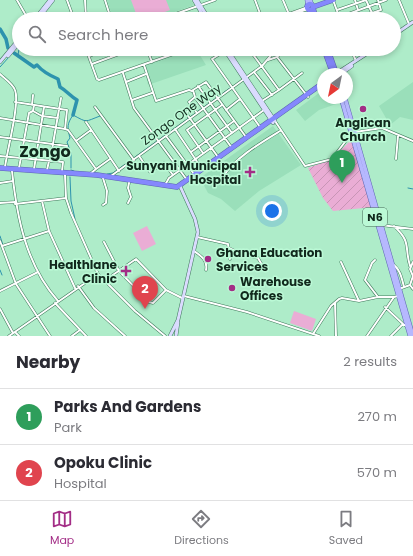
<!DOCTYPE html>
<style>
body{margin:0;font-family:Poppins,sans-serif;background:#f2f2f3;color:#2b2b33}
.compass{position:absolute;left:317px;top:68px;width:36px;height:36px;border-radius:50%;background:#fff;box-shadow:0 2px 6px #0003;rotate:213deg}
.you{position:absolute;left:272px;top:211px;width:14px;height:14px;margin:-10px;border:3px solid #fff;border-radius:50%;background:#1a73e8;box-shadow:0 0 0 6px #1a73e833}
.badge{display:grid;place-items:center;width:26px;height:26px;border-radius:50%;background:#a32d86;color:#fff;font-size:13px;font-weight:700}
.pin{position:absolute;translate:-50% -33px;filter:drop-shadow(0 1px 2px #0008)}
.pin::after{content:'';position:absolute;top:21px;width:14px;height:12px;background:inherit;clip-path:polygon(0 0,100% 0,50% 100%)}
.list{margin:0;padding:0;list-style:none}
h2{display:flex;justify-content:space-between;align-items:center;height:52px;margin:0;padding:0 16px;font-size:17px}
h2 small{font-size:13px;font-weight:400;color:#7c7c81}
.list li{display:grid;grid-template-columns:26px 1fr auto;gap:12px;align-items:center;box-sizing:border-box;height:56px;padding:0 16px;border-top:1px solid #e1e1e2}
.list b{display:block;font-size:15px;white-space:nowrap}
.list p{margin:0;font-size:13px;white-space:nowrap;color:#7c7c81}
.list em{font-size:13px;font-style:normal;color:#7c7c81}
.icon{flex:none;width:22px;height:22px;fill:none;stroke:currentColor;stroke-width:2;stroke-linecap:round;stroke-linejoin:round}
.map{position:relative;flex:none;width:413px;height:336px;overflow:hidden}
.search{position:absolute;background:#fff;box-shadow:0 2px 6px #0003;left:12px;right:12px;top:12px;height:44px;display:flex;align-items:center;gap:10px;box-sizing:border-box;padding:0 14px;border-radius:22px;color:#7c7c81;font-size:15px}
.sheet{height:164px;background:#fff}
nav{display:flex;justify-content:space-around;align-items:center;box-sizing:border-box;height:56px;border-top:1px solid #e1e1e2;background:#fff;font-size:11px;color:#7c7c81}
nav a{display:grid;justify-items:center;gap:2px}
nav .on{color:#a32d86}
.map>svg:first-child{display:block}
</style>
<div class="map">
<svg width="413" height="336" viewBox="0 0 413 336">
<defs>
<pattern id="garden-furrows" width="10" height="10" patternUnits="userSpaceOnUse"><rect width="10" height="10" fill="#eaadd5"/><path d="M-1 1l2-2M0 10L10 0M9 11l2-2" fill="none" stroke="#c895b6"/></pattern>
</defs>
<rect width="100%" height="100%" fill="#aeecc9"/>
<path fill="#9adfba" d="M107 0H191L194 5 155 19H113Z
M190 49H196L206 65 148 85 144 65Z
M413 82V120L400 117 390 125 379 106Z
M323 90V98H338L339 103 319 110 305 121 296 110Z
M273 126 301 165 259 191 235 211 221 199 208 193 200 178Z"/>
<path fill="#eaadd5" d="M131 0H166L170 10 147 19H138Z
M147 226 156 244 142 251 133 233Z
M294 311 316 319 312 331 290 323Z"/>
<path fill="url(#garden-furrows)" d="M355 136 374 207 333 211 323 198 308 168 332 159Z"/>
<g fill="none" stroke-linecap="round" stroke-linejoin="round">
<path stroke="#2d93ae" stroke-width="1" d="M18 55 19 49
M0 67 9 57
M71 168V153L67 142 70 138C67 127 67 124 73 115 88 123 84 122 100 116
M71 170 74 171
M107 174 113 173 230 88
M70 177 71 201 75 219
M408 188 413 189
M0 236 3 245
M0 270 2 275"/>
<path stroke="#2d93ae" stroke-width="3.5" d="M0 29 6 39 8 48
M14 53 34 67 37 65C42 71 51 76 58 79L60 87C67 91 70 96 77 100L73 115"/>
<g stroke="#3f795b" stroke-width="3">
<path id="street" d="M17 0 28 19
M67 0 74 19
M85 0 86 18
M105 0 111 19
M255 0 262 19
M283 0 291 19
M333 0 340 19
M355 0 358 10
M399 0 409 24
M337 10 366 0 372 13 381 10 378 0
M340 17 386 0
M161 19 215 0
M275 19 308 7
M279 19 308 9
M86 49 97 79 99 80 188 49
M108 49 111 57
M147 49 152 62
M249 49 279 90 262 101
M271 49 273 53
M351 49 356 61
M225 51 212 59 260 127
M89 56 107 49
M277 57 308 97
M268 60 277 57 283 51 282 49
M92 64 133 49
M144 65 156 101 189 90 192 91
M254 72 272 95
M123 73 134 108 187 180
M0 74C4 78 13 84 15 90 20 103 7 151 5 167
M126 82 146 74
M198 86 232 133
M279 90 302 73
M195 97 189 102 197 113
M132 100 152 93
M15 102 67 110 65 129 68 130 96 169 90 174
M32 105 33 95
M95 107 134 160
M192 107 186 113 218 157
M226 110 240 99
M33 111 42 116 58 118
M0 118 65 129
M275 121 305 166 332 159 351 134
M86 122 119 171
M175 129 202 169
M355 132 382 128 413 141
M166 136 194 174
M0 137 67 146
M76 141 91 130
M232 148 195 97 193 90 206 82 246 137
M191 152 234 121
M203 153 187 130 222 105
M0 156 63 162 62 171
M139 156 150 172 164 163 173 175
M396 159 398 136
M50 161 61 98
M19 168 29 113 33 111 34 105
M34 169 44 107
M96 169 110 159
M47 170 49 161
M12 171C17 218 26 265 58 301
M65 175 66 198 71 213 98 274 135 311 165 336
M111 176 262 66 273 53 287 49
M223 177C233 159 262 142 280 131
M103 178 107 191 106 203 103 205
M0 183 13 181
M165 185 169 178 264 110
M42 201 49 231 75 288
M0 203 15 202
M128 203 131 197 128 188 129 183
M15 204 66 198
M381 225 413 229
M394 226C412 243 404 246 410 266
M197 237 228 244 230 259
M0 241 16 284 50 336
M104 242 119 271 149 302 153 303 166 290
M2 246 49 231
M229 248 241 254 258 258 262 265
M194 251C201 256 208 260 206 270
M375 260 372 263 365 280 378 297
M341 262 359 301
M413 262 410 269 413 276
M392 264C400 268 402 279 404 287
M104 281 136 259 166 290 182 298
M410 285 413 276
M78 286 94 308 125 336
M399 289 410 285 413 289
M0 291 38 272
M184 296 247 312 319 336
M55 303 86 336
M335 303 336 336
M385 307 403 324
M0 309 13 333
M15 332 19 336
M313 334 331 306 339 299 342 298 359 301 378 297H394
M9 336 98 274
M72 336 80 330
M367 336 394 297 398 296
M391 336 403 324 408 327"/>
</g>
<g stroke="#3f795b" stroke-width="4">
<path id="secondary" d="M194 0 205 19
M197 0 209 19
M35 19 50 0
M38 19 53 0
M394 35 413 22
M224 49 273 123
M227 49 275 121
M8 56 19 43
M0 62 19 39
M337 73 374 49
M341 74 352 66
M170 336 178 320 198 232 195 219 180 186
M176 336 178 322"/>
</g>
<g stroke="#5c67af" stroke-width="4.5">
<path id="primary" d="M307 0 308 6
M310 0 312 5
M341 98 410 336
M345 98 413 336"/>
</g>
<g stroke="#5c67af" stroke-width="5.5">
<path id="highway" d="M307 7a3 3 0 1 1 6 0a3 3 0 1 1-6 0Z
M313 7 333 0
M313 8 316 19
M324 49 333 74
M330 56 336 73
M0 168 97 175 177 187 323 83"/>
</g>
<use href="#street" stroke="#fff" stroke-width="2"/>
<use href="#secondary" stroke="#dadbfe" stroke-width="3"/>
<use href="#primary" stroke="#b6b8fe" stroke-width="3.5"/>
<use href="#highway" stroke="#8588fd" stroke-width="4.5"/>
</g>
<g fill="#a32d86" stroke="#bbf9d6" stroke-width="1.5">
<circle cx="363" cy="109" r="4"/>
<path d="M248 166h4v4h4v4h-4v4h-4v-4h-4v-4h4z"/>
<circle cx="208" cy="259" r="4"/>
<path d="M124 265h4v4h4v4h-4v4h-4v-4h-4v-4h4z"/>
<circle cx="232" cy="288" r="4"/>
</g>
<g text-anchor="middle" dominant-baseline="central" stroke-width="3" stroke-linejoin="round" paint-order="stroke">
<rect fill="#bbf9d6" stroke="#446754" stroke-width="1" x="363" y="208" width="24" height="18" rx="3"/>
<g font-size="11" font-weight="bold" fill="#11291d">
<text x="375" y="217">N6</text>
</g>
<g font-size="12" fill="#11291d" stroke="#bbf9d6">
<text transform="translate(181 114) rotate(-36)">Zongo One Way</text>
</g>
<g font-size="12" font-weight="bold" fill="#11291d" stroke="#bbf9d6" text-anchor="end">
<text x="363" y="122" text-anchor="middle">Anglican<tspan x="363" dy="14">Church</tspan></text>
<text x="241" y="165">Sunyani Municipal<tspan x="241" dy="14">Hospital</tspan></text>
<text x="216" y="252" text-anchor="start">Ghana Education<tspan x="216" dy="14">Services</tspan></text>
<text x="117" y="264">Healthlane<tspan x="117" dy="14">Clinic</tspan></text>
<text x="240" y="281" text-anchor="start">Warehouse<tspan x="240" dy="14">Offices</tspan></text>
</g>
<g font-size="16" font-weight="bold" fill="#11291d" stroke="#bbf9d6">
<text x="45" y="151">Zongo</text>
</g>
</g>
</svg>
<svg class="compass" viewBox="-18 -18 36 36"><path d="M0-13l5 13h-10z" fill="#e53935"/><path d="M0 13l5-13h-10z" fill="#7c7c81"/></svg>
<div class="you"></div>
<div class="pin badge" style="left:342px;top:183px;background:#2e9e5b">1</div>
<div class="pin badge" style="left:145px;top:309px;background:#e0444e">2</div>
<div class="search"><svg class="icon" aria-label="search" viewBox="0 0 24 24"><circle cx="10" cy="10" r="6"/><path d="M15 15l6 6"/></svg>Search here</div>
</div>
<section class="sheet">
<h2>Nearby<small>2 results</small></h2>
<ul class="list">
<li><span class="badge" style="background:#2e9e5b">1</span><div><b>Parks And Gardens</b><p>Park</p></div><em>270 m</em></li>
<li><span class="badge" style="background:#e0444e">2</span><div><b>Opoku Clinic</b><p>Hospital</p></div><em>570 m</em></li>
</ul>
</section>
<nav>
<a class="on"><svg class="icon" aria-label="map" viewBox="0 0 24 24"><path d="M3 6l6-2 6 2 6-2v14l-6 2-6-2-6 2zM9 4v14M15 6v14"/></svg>Map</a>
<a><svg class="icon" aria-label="directions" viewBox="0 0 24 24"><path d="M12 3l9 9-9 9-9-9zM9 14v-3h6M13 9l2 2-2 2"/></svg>Directions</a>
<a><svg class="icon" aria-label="saved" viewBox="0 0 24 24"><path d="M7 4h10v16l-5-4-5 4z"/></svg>Saved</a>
</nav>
